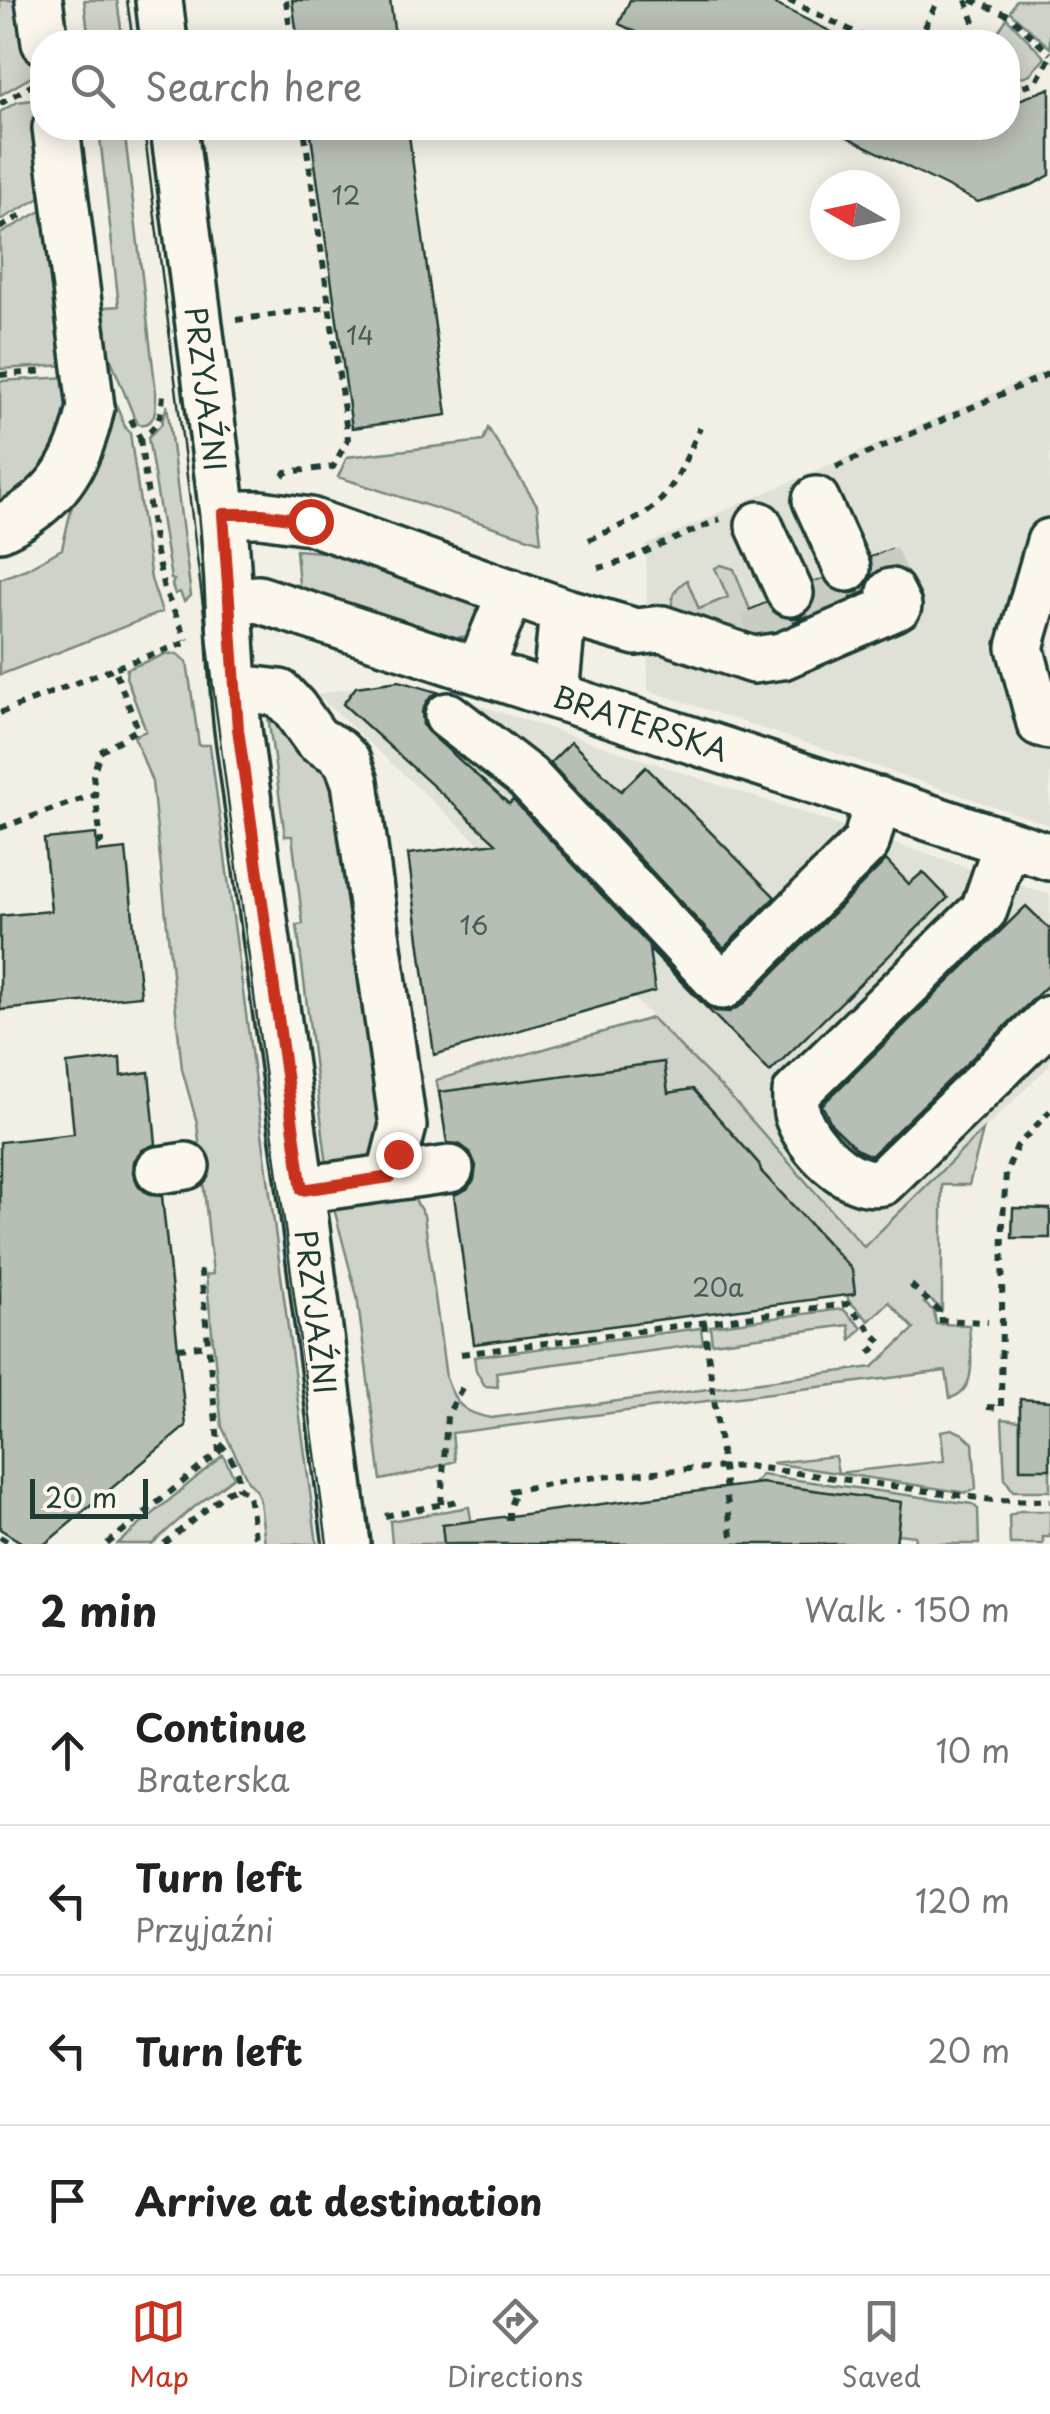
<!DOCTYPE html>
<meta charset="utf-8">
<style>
body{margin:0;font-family:"Playpen Sans",sans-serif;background:#f6f6f6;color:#222}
.compass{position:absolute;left:810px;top:170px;width:90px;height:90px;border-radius:50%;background:#fff;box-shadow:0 5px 25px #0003;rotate:279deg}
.scale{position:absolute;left:30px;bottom:25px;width:118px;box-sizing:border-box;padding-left:10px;border:5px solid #1f3d34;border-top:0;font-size:28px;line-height:35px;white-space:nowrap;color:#1f3d34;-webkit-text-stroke:8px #fbf7ec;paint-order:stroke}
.stop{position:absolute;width:30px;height:30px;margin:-22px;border:8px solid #c8321e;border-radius:50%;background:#fff}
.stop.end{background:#c8321e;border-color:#fff;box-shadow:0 2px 10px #0008}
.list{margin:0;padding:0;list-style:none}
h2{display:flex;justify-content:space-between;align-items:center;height:130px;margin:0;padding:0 40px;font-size:42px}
h2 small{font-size:32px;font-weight:400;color:#767676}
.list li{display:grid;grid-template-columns:65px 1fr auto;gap:30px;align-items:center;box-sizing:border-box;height:150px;padding:0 40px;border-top:2px solid #e0e0e0}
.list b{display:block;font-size:38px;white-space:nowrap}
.list p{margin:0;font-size:32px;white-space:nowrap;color:#767676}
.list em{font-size:32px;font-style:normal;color:#767676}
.icon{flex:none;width:55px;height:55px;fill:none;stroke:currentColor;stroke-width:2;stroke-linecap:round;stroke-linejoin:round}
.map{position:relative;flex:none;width:1050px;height:1544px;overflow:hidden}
.search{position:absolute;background:#fff;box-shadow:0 5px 25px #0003;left:30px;right:30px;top:30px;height:110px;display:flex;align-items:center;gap:25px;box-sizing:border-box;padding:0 35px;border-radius:40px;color:#767676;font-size:38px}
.sheet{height:730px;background:#fff}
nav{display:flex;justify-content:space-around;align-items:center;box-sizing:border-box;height:140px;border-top:2px solid #e0e0e0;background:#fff;font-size:28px;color:#767676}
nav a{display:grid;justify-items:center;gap:5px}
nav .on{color:#c8321e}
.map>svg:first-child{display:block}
</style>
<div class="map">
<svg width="1050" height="1544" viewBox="0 0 1050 1544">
<rect width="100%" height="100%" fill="#f2f0e5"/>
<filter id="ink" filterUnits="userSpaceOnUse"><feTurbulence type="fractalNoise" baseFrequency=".01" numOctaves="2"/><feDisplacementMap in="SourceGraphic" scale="20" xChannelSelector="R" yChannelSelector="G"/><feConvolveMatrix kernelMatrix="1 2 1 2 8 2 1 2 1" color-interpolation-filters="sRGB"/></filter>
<g filter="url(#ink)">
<path fill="#e0e1d6" d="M1050 368V825L648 690 646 545Z
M401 683 458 698 1050 895V1065L864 1247 729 1095 502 865 317 695 343 689Z"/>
<path fill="#cfd2c8" stroke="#77887e" stroke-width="2.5" d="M0 0H29L38 73 0 95Z
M84 0H117L123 42H89Z
M1016 0H1050V48L1010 12Z
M1007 18 1045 58 1030 74 1008 83V42H987L995 37Z
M41 99 49 193 0 220V112L17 102Z
M99 128H124L156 392C156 405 157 427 139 424L134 417C120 381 104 345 92 308L119 306Z
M50 206 68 365 0 369V234Z
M69 377 70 440 0 515V381Z
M108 384 125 427 130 433 151 579 162 612 0 675V579L26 569 62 549 75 492Z
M167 405 191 596 184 601 180 592 175 594 172 585 174 580 171 579 148 437 161 425Z
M488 428 537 505 541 542 338 477 347 457 483 441Z
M296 550 361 555 474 596 479 614 471 636 432 640 300 596Z
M721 565 734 569 765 648 676 615C667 602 674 588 687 580L699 609 728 597 715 568Z
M166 654H177L187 662 199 745H210L317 1544H265L260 1501 256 1490 248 1481 222 1427 206 1275 213 1274 197 1123 182 1069 152 782 134 736 146 731 126 677 127 669Z
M266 702 336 769 383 1146 367 1162 327 1166 297 925 303 924 292 836H285Z
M652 1018 729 1095 864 1247 983 1130 969 1185H942V1309L929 1299 924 1303 934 1311 936 1324 969 1325C970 1349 980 1390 950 1398L946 1371 452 1433 455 1461 415 1473 381 1480 357 1296 332 1201 413 1197 424 1215 446 1378C455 1404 463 1413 491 1418L873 1367 914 1329 889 1302 869 1321 848 1300V1295L855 1294 853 1276 849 1271 851 1268 761 1171 759 1163 693 1089 668 1093 440 1097 436 1080Z
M843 1309 862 1328 851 1340 849 1325 712 1343 710 1326Z
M701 1328 703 1344 496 1372 498 1387 485 1386 476 1370 474 1357Z
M1002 1419 1020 1421V1468L1050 1469V1491H1013L1005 1479Z
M952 1429 963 1434 973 1443 976 1489 967 1493 772 1463 835 1456 838 1473 944 1461 941 1431Z
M223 1455 234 1477 188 1512 152 1544H117Z
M761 1475 972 1504 978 1509 979 1544H914L915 1536 897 1534 900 1502 755 1482Z
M469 1507 475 1544H392L390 1521Z
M1020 1511H1050V1537H1043V1544H1010L1009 1516Z"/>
<path fill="#b7beb3" stroke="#1f3d34" stroke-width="2.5" d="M292 0H390L396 42H298Z
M630 0H767L852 42H657L619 24Z
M1050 88V175L1032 185 978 202 829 128H1008V104Z
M310 128H408L447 415 352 428Z
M891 549 899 568 892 566 880 568 872 575 873 570 871 557Z
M823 579 831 589 844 594 857 592 866 585 865 592 775 630 760 633 750 610 766 603 776 615 788 619 800 617 812 607 816 595 814 583Z
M399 681 437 692 427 701 422 712 423 725 427 731 509 804 513 800 704 1004 715 1011 729 1012 742 1005 886 860 909 884 923 872 948 898 770 1072 649 949 655 991 434 1055 408 854 496 843 343 704 356 687Z
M571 742 621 791 646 767 775 897 724 948 550 763Z
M96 834 97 852 126 849 141 996 0 1010V916L51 911 44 839Z
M1026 906 1050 929V983L871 1156 858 1150 832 1125 822 1105Z
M120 1058 121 1076 149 1072 156 1144 142 1150 134 1161 133 1173 139 1187 150 1195 162 1196 186 1426 45 1544H24L0 1529V1142L74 1134 67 1064Z
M664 1062 668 1093 693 1089 759 1164 761 1171 852 1270 855 1294 474 1344 454 1195 467 1189 474 1180 476 1166 470 1152 459 1144 447 1143 439 1092Z
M1013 1208 1050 1209V1238H1012Z
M1020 1399 1050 1401V1469H1020Z
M761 1483 901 1502 896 1544H444L442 1525Z"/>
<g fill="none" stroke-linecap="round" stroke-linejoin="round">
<path stroke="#c8ccc2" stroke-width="45" stroke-dasharray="45 22" stroke-linecap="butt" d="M875 556 891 592
M818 581 834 617
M761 606 777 642"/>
<g stroke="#1f3d34" stroke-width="52">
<path id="minor" d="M39 0 45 42
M159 0 164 42
M174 128 223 514C230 586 230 657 238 729L301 1190 347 1544
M816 500 847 568
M223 514H261L310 521 563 611 636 632 662 629 753 660 782 656 898 606 891 592
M759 525 790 593
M0 528C55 502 79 465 91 407L56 128
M1050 542 1020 647 1040 723 1050 726
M229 602 258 599 286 608 1050 857
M479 670 511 592
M255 690 280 693 294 708 316 739 337 751 347 761 355 782 403 1126 390 1177
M555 694 563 611
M448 716 527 777 723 986 866 843 878 800
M1007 843 984 910 796 1093C796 1101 795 1109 798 1117 808 1146 849 1189 882 1182L1050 1019
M159 1170 186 1166
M301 1190 450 1169"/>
</g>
<path stroke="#1f3d34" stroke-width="6" stroke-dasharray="8 8" stroke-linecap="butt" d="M286 0 292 42
M788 0 875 42
M966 0 981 42
M971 0 1009 15 1050 54
M226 42 290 34
M918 42 938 0
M1008 91 1036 82 1050 58
M0 104 37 82
M0 228 25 213
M236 320 329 307
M0 375 46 371
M131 419 140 438C159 426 161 417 163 395
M140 438 155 548 164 589 187 640
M836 467 1050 373
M283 476 286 472 333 467 348 439 304 128
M589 540C607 531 629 524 646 513 674 494 686 458 700 428
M598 568 622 562 720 519
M0 713 114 668
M0 828 95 794
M97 843 101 842 93 775 100 752 138 729 114 668 188 642
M911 1285 939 1311 938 1320 988 1322
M704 1322 733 1544
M178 1348 209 1345
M461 1354 847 1304 881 1342 868 1355
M987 1407 1001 1408 1003 1219 1006 1173 1017 1146 1050 1111
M220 1444C230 1453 241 1474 238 1487L249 1495 256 1544
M509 1491 578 1479 688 1469 747 1466 993 1500 1050 1501
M441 1504 447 1416 464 1384
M385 1516 462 1500
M509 1520V1509L516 1490
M0 1537 11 1544
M107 1544 219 1452 200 1263
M164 1544 227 1492 238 1487"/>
<use href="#minor" stroke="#fbf7ec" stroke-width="45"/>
<path stroke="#1f3d34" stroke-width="2.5" d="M127 0 133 42
M144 128 213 687 327 1544"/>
</g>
</g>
<g fill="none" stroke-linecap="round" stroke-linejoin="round" filter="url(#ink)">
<path stroke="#c8321e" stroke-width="12" d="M310 521 262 514H223L238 729 302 1190 390 1177 398 1154"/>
</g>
<g text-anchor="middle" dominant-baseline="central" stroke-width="8" stroke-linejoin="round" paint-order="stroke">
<g font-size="25" fill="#455d54">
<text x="346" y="195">12</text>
<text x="360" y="335">14</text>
<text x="474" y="925">16</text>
<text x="718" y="1287">20a</text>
</g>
<g font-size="30" fill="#1f3d34" stroke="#fbf7ec">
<text transform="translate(207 389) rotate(83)">PRZYJAŹNI</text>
<text transform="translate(641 722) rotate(18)">BRATERSKA</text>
<text transform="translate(317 1312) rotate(83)">PRZYJAŹNI</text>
</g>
</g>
</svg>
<svg class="compass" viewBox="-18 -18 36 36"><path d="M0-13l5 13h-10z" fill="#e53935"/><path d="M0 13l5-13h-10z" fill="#767676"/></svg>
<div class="scale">20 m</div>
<div class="stop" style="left:310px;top:521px"></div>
<div class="stop end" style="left:398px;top:1154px"></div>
<div class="search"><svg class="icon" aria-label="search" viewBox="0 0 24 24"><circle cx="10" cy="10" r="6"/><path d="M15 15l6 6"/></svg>Search here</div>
</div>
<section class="sheet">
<h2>2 min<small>Walk · 150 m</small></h2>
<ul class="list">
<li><svg class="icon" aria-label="ahead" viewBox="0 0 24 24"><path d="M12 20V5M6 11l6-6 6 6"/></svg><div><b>Continue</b><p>Braterska</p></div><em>10 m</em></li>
<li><svg class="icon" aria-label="left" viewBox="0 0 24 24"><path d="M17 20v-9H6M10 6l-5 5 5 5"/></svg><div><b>Turn left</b><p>Przyjaźni</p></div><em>120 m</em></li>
<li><svg class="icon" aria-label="left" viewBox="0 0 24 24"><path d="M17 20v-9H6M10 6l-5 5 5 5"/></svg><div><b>Turn left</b></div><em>20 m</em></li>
<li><svg class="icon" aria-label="arrive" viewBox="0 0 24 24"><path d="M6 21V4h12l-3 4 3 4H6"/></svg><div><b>Arrive at destination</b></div></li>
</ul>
</section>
<nav>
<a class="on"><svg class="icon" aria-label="map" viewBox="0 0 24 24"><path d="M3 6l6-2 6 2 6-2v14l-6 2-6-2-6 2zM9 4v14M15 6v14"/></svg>Map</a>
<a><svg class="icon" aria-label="directions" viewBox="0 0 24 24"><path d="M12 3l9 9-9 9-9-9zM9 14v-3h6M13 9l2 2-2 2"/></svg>Directions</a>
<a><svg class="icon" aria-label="saved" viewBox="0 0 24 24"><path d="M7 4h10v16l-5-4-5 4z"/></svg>Saved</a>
</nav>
